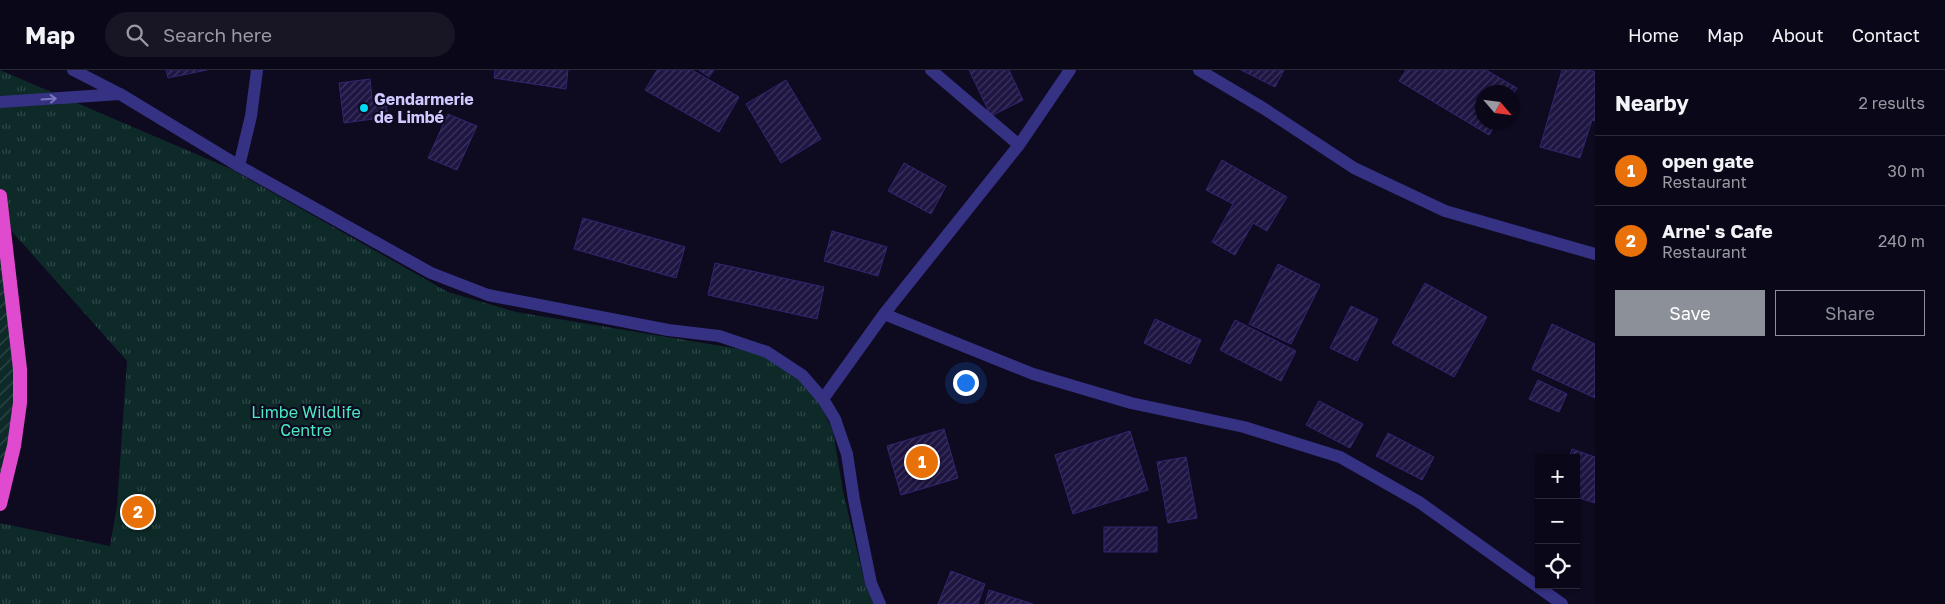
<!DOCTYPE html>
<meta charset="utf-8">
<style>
body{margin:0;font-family:"Golos Text",sans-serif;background:#181625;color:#f1f3f6}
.controls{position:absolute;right:15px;bottom:15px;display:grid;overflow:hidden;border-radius:0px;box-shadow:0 1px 4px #0004}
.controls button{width:45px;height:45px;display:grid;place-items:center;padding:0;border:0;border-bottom:1px solid #2a2937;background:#0a0818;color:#f1f3f6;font:25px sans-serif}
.compass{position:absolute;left:1475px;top:15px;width:45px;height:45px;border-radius:50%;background:#0a0818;box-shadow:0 1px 4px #0004;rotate:118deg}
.you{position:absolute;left:965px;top:312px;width:18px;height:18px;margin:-12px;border:4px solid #fff;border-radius:50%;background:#1a73e8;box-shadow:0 0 0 8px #1a73e833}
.badge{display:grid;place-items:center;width:32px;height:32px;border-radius:50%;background:#8c9099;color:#fff;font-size:16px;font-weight:700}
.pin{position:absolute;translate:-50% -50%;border:2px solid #fff;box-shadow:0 1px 5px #0006}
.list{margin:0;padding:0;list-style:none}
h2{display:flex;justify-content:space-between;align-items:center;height:65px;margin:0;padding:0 20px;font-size:21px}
h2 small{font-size:16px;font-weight:400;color:#999aa2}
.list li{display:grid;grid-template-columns:32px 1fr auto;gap:15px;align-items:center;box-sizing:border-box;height:70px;padding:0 20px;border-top:1px solid #2a2937}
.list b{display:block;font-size:19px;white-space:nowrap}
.list p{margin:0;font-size:16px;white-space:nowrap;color:#999aa2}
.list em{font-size:16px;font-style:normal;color:#999aa2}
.actions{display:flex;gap:10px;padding:15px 20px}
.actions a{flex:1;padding:11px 0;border:1px solid #8c9099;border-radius:0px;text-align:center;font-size:18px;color:#8c9099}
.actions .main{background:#8c9099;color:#fff}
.icon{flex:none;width:28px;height:28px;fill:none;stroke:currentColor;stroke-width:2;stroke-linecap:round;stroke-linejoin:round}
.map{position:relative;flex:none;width:1595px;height:534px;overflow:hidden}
header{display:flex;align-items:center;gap:30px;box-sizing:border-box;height:70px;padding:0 25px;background:#0a0818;border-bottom:1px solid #2a2937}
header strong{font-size:24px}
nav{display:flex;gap:28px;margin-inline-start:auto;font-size:18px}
.search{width:350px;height:45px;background:#181625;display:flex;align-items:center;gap:12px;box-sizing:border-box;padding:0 18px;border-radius:28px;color:#999aa2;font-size:19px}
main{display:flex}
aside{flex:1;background:#0a0818}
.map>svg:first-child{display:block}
</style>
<header>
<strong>Map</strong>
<div class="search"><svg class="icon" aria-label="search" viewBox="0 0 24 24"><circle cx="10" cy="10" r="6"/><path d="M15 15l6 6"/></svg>Search here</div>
<nav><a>Home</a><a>Map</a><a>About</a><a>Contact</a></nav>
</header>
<main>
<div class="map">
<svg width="1595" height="534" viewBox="0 0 1595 534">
<defs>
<pattern id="grass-tufts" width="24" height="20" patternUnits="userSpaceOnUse" patternTransform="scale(1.25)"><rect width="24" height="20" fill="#0d2a29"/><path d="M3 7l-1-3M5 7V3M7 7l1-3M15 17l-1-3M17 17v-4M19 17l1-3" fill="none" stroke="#2f4849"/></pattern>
<pattern id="garden-furrows" width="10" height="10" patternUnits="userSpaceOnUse" patternTransform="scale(1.25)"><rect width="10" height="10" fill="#0d2a29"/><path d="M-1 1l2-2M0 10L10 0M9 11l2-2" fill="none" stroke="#2f4849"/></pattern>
<pattern id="building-hatch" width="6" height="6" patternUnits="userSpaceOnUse" patternTransform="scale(1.25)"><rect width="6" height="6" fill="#1e1542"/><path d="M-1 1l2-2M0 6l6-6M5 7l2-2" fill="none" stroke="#3e365e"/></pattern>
</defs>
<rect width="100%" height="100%" fill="#0e0a20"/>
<path fill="url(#grass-tufts)" d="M0 0 231 99 448 222 516 242 764 283 800 307 818 330 833 361 843 421 865 514 873 534H0V453L110 476 117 436 127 291 0 148Z"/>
<path fill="url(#garden-furrows)" d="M0 173 19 334 0 430Z"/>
<path fill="url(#building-hatch)" stroke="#342571" d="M166 0H207L168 8Z
M495 0H568L566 19 494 8Z
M657 0H692L739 27 719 62 645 20Z
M699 0H714L709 7Z
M969 0H1009L1023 30 991 46Z
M1241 0H1284L1275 17Z
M1406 0H1486L1517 18 1512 26V22H1482V52H1497L1489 65 1399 11Z
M1562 0H1589L1595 2V51L1592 50 1580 88 1540 77Z
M370 9 372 29 385 27 388 47 344 53 339 13Z
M786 10 821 69 781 93 746 34Z
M448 44 477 56 457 100 428 88Z
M1222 90 1287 127 1267 161 1253 153 1235 185 1212 172 1233 134 1206 120Z
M904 93 946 116 931 144 888 121Z
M583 148 685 177 676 208 574 179Z
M832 161 887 177 878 206 824 191Z
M715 193 824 217 817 249 708 225Z
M1278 194 1320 215 1291 274 1249 254Z
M1425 213 1487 247 1454 307 1392 273Z
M1351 236 1378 249 1357 291 1330 278Z
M1155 249 1201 270 1190 294 1144 273Z
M1235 250 1296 281 1281 311 1220 280Z
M1552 254 1595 274V328L1532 299Z
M1538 310 1567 324 1559 342 1529 329Z
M1319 331 1363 354 1350 378 1306 355Z
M944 359 958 408 901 425 887 376Z
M1130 361 1148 420 1073 444 1055 385Z
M1388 363 1434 387 1422 410 1376 386Z
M1572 379 1595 387V433L1576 427V388H1569Z
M1186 387 1197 448 1168 453 1157 392Z
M1104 457H1157V482H1104Z
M951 501 985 514 978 534H938Z
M989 520 1033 534H985Z"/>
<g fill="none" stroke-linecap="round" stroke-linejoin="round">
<path stroke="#353183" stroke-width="12" d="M931 0 1019 75
M1199 0 1263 38 1354 98 1445 141 1595 184
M239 96 251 46 257 0
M884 244 1033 304 1131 333 1244 357 1340 387 1419 432 1562 534
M823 329 884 244 1019 75 1070 0"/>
<path stroke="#353183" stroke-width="12" d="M73 0 120 24 239 96 431 203 488 225 668 260 719 266 767 282 802 305 823 329 835 349 847 384 854 430 871 513 880 534
M0 32 120 24"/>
<path stroke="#df4ace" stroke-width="14" d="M0 126 20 299V333L14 376 0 434"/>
</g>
<defs><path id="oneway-shaft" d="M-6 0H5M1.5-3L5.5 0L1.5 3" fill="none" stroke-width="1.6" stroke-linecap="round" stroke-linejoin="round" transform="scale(1.25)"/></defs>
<use stroke="#7b75bb" href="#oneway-shaft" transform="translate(49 29) rotate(-4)"/>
<circle fill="#00daf4" stroke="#0e0a20" stroke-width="2" cx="364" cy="38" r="5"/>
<g text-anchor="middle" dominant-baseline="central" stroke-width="4.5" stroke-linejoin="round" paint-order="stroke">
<g font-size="16" font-weight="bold" fill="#d0c9ff" stroke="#0e0a20" text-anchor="start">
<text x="374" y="29">Gendarmerie<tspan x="374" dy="18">de Limbé</tspan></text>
</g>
<g font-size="16" fill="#4beac3" stroke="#0e0a20">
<text x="306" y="342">Limbe Wildlife<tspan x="306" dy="18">Centre</tspan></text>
</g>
</g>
</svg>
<div class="controls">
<button>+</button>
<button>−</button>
<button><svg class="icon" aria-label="locate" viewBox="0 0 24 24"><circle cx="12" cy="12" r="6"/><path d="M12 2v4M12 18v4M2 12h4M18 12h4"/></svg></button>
</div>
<svg class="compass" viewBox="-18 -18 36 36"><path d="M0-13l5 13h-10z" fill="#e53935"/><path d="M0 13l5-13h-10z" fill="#999aa2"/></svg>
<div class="you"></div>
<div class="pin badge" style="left:922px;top:392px;background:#e8710a">1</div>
<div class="pin badge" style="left:138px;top:442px;background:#e8710a">2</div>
</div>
<aside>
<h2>Nearby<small>2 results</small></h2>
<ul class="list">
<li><span class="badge" style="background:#e8710a">1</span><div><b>open gate</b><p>Restaurant</p></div><em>30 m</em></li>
<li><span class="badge" style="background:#e8710a">2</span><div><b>Arne' s Cafe</b><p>Restaurant</p></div><em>240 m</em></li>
</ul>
<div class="actions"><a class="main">Save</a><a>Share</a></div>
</aside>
</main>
